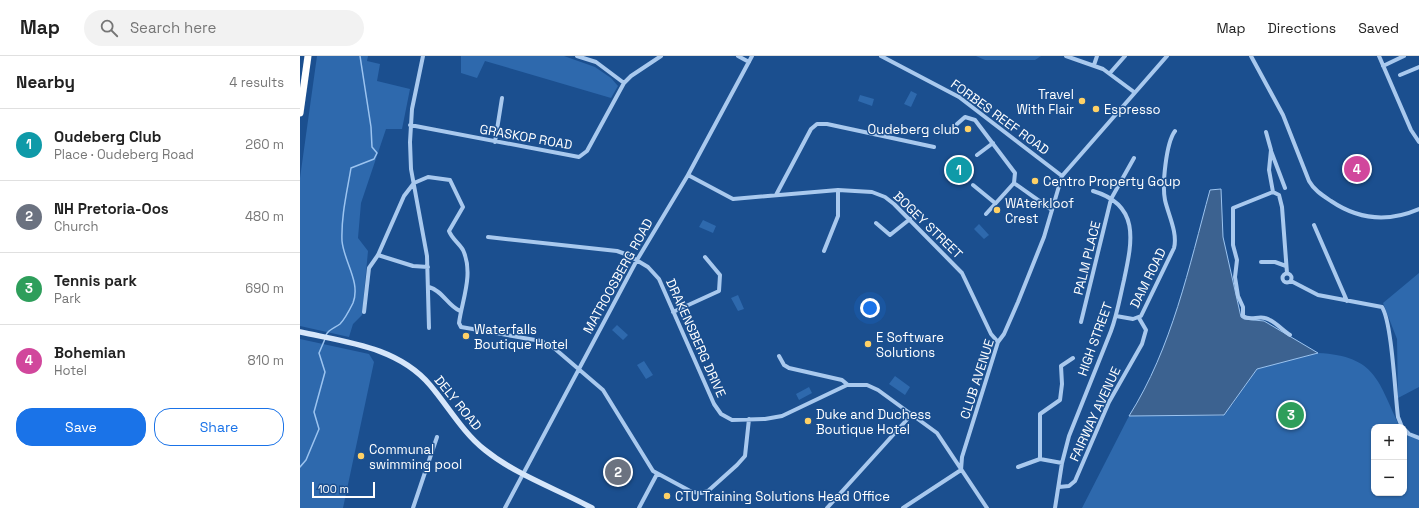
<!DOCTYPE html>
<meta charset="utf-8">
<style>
body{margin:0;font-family:"Space Grotesk",sans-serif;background:#f2f2f2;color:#222}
.controls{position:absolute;right:12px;bottom:12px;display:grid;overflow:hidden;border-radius:8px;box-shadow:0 1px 3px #0004}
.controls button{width:36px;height:36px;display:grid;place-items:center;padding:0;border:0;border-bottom:1px solid #e0e0e0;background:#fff;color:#222;font:20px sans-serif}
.scale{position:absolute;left:12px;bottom:10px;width:63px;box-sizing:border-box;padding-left:4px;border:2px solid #fff;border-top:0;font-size:11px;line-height:14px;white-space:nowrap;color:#fff;-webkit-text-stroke:3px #1b4f8f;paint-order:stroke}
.you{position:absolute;left:570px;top:252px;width:14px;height:14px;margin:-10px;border:3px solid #fff;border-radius:50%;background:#1a73e8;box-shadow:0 0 0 6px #1a73e833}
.badge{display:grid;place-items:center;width:26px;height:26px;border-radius:50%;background:#1a73e8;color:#fff;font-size:13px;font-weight:700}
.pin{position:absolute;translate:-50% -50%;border:2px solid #fff;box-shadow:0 1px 4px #0006}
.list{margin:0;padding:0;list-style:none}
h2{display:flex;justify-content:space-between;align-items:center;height:52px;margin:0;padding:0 16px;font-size:17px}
h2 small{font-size:13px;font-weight:400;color:#767676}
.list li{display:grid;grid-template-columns:26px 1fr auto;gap:12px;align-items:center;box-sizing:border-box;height:72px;padding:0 16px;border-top:1px solid #e0e0e0}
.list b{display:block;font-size:15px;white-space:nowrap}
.list p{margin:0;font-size:13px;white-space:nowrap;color:#767676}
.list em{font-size:13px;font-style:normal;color:#767676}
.actions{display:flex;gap:8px;padding:12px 16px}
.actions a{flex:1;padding:9px 0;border:1px solid #1a73e8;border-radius:16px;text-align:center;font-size:14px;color:#1a73e8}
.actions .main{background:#1a73e8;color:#fff}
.icon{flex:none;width:22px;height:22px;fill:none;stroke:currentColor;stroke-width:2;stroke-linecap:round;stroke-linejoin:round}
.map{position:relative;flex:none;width:1119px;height:452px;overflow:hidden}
header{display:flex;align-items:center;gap:24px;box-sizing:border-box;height:56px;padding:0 20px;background:#fff;border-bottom:1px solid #e0e0e0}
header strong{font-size:19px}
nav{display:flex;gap:22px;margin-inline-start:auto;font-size:14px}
.search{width:280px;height:36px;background:#f2f2f2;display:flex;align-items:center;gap:10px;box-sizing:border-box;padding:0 14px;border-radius:22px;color:#767676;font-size:15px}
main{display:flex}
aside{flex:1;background:#fff}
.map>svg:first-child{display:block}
</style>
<header>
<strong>Map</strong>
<div class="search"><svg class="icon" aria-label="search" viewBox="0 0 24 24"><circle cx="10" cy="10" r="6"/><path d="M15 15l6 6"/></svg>Search here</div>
<nav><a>Map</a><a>Directions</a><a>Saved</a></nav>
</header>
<main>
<aside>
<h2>Nearby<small>4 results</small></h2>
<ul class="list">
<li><span class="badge" style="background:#0f9aa8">1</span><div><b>Oudeberg Club</b><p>Place · Oudeberg Road</p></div><em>260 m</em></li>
<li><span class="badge" style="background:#6b7280">2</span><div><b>NH Pretoria-Oos</b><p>Church</p></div><em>480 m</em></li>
<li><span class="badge" style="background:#2e9e5b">3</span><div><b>Tennis park</b><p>Park</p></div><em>690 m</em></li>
<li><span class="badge" style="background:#d1479c">4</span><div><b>Bohemian</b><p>Hotel</p></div><em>810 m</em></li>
</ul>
<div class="actions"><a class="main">Save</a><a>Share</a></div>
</aside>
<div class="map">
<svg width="1119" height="452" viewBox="0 0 1119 452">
<rect width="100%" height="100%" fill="#1b4f8f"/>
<path fill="#2e69ad" d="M17 0H68L67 5 80 8 77 25 110 33 102 73H86L61 147 58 182 68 195 62 259 53 268 49 281 0 270V122Z
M161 0H264L295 11 311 22 318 30 311 42 185 5 177 22 161 17Z
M676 0H741L735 4H685Z
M611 35 617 38 611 51 604 48Z
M560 39 574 43 572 50 558 45Z
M403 164 416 170 413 177 399 171Z
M679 168 689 179 684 183 674 173Z
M1119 217V331L1098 342 1097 283 1083 247Z
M438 239 444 253 438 255 431 242Z
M317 269 328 279 323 284 312 274Z
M0 283 69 298 74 306 43 452H0Z
M1018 297C1077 300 1078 326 1100 371H1074V437H1104V376L1119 384V452H782L829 360H922L932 349 957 313Z
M344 305 353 319 346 323 337 309Z
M595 320 610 331 605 339 589 328Z
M509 331 512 337 499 344 496 338Z"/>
<path fill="#3c6290" stroke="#9cc4f0" d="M921 133 923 181 941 261 944 263 964 265 1018 297 957 313 924 359 829 360C872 292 889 211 910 134Z"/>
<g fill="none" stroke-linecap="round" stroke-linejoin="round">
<path stroke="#9cc4f0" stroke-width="1.5" d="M26 279C29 273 35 272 40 268 44 264 50 253 53 247 61 226 44 206 42 185 41 160 47 136 51 112L74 103 77 97 72 91 71 71 60 0
M0 411 6 404 19 373 14 356 25 316 19 297 25 283"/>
<path stroke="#a9c9ee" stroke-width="4" d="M123 0 112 53 110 86 111 113 127 200 129 272
M277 0 296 6 324 27
M438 0 449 6
M581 0 659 41 762 120
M766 0 803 13 834 36
M951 0 983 59 1009 125C1014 134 1022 139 1031 145 1059 164 1089 166 1119 153
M1079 0 1111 74 1119 86
M794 9 797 0
M1083 10 1104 0
M810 17 825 0
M1100 19 1119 11
M657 68 665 61 675 64 715 117 714 127 686 158
M110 69 279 101 287 95 324 27 331 20 361 0
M966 76 971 94 969 114 973 136
M195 86 202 42
M971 95 985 132
M677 99 693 87
M388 119 433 143 538 134 572 136 585 141 594 148 662 217 691 278 698 286
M714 127 752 154
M673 129 695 147
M476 139 511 73 517 68H527L634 91
M576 167 590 179 610 163
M1014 169 1047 245
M188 181 317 195 328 199 348 211 359 223 414 348 421 358 432 364 465 363 482 360 547 329H567L578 334 637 377 687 452
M524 195 538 160V134
M78 199 113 210 128 211
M961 206H975L986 210
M987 217 982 151 979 139 973 136 933 152V189L937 204 935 221 938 240 943 251V260C949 265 958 260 965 262 974 264 982 274 990 279
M982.5 222a4.5 4.5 0 1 1 9 0a4.5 4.5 0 1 1-9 0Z
M991 225 1018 239 1082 251C1092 267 1095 338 1098 361L1102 371
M129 231C143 235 147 249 160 255
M64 256 69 212 78 199 104 140 114 127 128 121 150 124 163 151 149 175C152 183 159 187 163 194 174 218 162 244 159 267L161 271 241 285 254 292 303 334 353 415 392 436 401 437 408 435 437 409 445 400 449 363
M373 256 419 235 420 219 405 201
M816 260 833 263 841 260 874 192C878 177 868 158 865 144 862 129 866 87 875 75
M781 266 811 143 834 102
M479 300 484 309 489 312 542 324 548 329
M1104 373 1109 378 1119 382
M740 403 762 407
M718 411 740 403V358L760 344 762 328 761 310 773 302
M661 414 662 401 698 286 704 278 718 246 744 181 762 120 867 0
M759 431 769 430 775 425 809 346 842 288 846 274 839 262
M113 452 137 381
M205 452 337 204 388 119 452 0
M339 452 357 418
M527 452 612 358
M603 452 661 414
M755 452 762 407 769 380 811 275C817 259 820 241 824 224 832 186 841 149 793 135"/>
<path stroke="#d6e6fa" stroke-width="5.5" d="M0 276C46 286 98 291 130 329 148 350 163 377 185 394 216 419 257 433 292 452"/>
<path stroke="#fff" stroke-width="7" d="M0 57 8 0"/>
</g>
<g fill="#ffd166" stroke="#1b4f8f" stroke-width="1.5">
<circle cx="782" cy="45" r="4"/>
<circle cx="796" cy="53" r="4"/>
<circle cx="668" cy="73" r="4"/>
<circle cx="735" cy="125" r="4"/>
<circle cx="697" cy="154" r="4"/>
<circle cx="166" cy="280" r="4"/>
<circle cx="568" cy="288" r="4"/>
<circle cx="508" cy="365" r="4"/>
<circle cx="61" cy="400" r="4"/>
<circle cx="367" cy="440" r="4"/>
</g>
<g text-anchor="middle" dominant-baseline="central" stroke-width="3" stroke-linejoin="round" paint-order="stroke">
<g font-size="13" fill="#fff" stroke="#1b4f8f" text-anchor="start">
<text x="774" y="38" text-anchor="end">Travel<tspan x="774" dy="15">With Flair</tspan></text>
<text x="804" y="53">Espresso</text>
<text x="660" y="73" text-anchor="end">Oudeberg club</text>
<text x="743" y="125">Centro Property Goup</text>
<text x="705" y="147">WAterkloof<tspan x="705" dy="15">Crest</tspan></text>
<text x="174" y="273">Waterfalls<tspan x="174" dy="15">Boutique Hotel</tspan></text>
<text x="576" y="281">E Software<tspan x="576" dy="15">Solutions</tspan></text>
<text x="516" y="358">Duke and Duchess<tspan x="516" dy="15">Boutique Hotel</tspan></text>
<text x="69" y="393">Communal<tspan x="69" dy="15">swimming pool</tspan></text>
<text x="375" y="440">CTU Training Solutions Head Office</text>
</g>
<g font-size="13" fill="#fff" stroke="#1b4f8f">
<text transform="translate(700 61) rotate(36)">FORBES REEF ROAD</text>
<text transform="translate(226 81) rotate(10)">GRASKOP ROAD</text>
<text transform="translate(628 169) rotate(44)">BOGEY STREET</text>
<text transform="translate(787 202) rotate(-76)">PALM PLACE</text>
<text transform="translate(318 220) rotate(-61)">MATROOSBERG ROAD</text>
<text transform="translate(848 222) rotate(-64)">DAM ROAD</text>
<text transform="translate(396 282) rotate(66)">DRAKENSBERG DRIVE</text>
<text transform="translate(795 283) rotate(-70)">HIGH STREET</text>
<text transform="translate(677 323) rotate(-72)">CLUB AVENUE</text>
<text transform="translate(158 347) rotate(51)">DELY ROAD</text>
<text transform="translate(795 358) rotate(-65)">FAIRWAY AVENUE</text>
</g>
</g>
</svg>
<div class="controls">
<button>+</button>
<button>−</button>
</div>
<div class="scale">100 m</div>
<div class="you"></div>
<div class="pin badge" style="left:659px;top:114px;background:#0f9aa8">1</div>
<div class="pin badge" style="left:318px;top:416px;background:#6b7280">2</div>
<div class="pin badge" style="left:991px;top:359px;background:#2e9e5b">3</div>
<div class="pin badge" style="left:1057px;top:113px;background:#d1479c">4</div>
</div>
</main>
